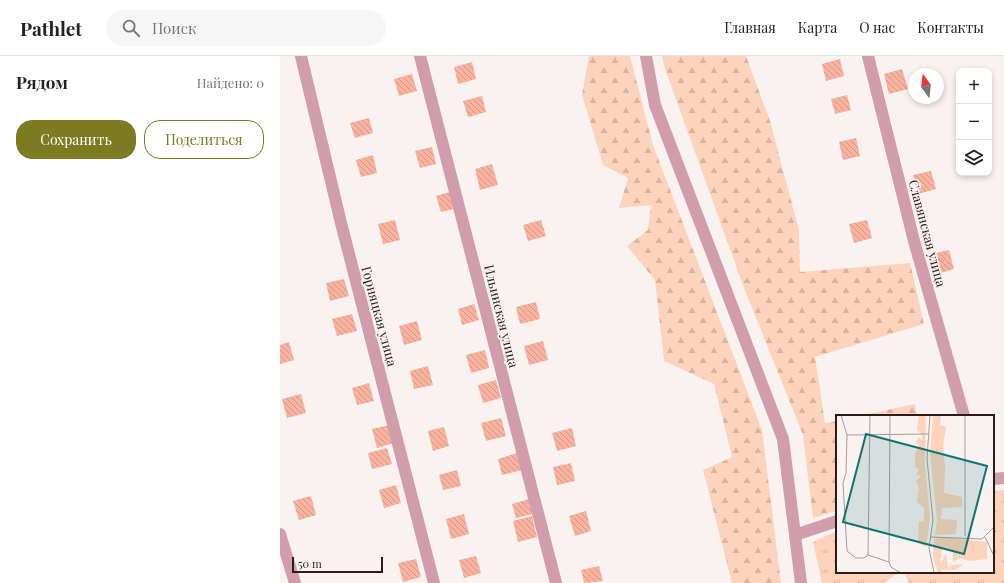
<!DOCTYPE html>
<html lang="ru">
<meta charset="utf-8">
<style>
body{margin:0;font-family:"Playfair Display",serif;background:#f6f6f6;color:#222}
.controls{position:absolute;right:12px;top:12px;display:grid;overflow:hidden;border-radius:8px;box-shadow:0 2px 6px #0003}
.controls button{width:36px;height:36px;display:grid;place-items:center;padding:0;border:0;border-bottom:1px solid #e0e0e0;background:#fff;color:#222;font:20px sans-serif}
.compass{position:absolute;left:628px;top:12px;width:36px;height:36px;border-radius:50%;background:#fff;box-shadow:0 2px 6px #0003;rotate:345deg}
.scale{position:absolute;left:12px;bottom:10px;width:91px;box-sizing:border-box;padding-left:4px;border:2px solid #2b1c1c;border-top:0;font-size:11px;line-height:14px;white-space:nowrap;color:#2b1c1c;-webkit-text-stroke:3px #faf1f1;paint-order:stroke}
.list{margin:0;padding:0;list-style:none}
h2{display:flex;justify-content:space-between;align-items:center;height:52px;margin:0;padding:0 16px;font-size:17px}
h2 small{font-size:13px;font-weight:400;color:#767676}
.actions{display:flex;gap:8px;padding:12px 16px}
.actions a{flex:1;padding:9px 0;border:1px solid #7d7b22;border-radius:16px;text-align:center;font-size:14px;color:#7d7b22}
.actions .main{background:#7d7b22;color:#fff}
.icon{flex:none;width:22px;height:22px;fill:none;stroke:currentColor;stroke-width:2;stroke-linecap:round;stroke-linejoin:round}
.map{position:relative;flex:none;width:724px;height:527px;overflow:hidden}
header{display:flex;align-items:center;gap:24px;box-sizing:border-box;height:56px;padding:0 20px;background:#fff;border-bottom:1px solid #e0e0e0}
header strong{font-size:19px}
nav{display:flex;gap:22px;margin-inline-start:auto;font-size:14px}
.search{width:280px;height:36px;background:#f6f6f6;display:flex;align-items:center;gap:10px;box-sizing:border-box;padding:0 14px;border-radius:22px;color:#767676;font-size:15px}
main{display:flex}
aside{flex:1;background:#fff}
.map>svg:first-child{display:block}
</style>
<header>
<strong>Pathlet</strong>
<div class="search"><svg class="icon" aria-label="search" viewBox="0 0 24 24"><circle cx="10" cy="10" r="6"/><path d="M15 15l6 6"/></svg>Поиск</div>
<nav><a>Главная</a><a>Карта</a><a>О нас</a><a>Контакты</a></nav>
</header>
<main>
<aside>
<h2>Рядом<small>Найдено: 0</small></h2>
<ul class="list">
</ul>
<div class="actions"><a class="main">Сохранить</a><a>Поделиться</a></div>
</aside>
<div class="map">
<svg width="724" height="527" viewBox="0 0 724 527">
<defs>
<pattern id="grass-tufts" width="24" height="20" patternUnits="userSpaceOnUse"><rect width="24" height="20" fill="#fdd4bb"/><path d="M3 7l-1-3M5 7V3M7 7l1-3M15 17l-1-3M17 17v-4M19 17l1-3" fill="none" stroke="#d9b5a0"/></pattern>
<pattern id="forest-firs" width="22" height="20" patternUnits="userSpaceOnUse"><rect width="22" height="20" fill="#fdd4bb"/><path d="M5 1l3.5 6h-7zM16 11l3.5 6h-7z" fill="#d9b5a0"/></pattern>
<pattern id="building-back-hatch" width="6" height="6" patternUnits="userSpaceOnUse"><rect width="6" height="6" fill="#f8b29e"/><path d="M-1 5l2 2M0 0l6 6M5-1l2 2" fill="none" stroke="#d59888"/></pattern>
</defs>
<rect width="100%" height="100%" fill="#faf1f1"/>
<path fill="url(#grass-tufts)" d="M724 434V527H629L624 516H713V435Z
M557 475V516H619L604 527H542L533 486Z"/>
<path fill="url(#forest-firs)" d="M309 0H350L373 89 482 374 501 527H452L423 414 452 401 434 328 384 305 375 224 347 190 368 174 371 149 339 152 348 122 323 109 302 39Z
M382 0H466L490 65 519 174 520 216 630 207 644 268 535 301 545 367 557 365V455L533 462 523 379 464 232 385 13Z
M635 348 637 360H579Z"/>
<path fill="url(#building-back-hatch)" d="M560 3 564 20 546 25 542 8Z
M192 6 196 23 178 28 174 11Z
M622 13 628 33 609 38 604 18Z
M132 18 137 35 119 40 114 23Z
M567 39 571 54 555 58 551 43Z
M202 40 206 56 188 61 183 45Z
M89 62 93 77 75 82 70 67Z
M576 82 580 100 563 104 559 86Z
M152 91 156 108 140 112 135 95Z
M93 99 97 117 81 121 76 104Z
M212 108 218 129 200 134 195 113Z
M651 115 656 133 638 138 633 119Z
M173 135 178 152 161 156 156 140Z
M115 164 120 184 103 188 98 168Z
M261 164 266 180 248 185 243 169Z
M587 164 592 182 574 187 569 168Z
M669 194 674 213 657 218 652 198Z
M64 223 69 240 50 245 46 227Z
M256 246 260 263 240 268 236 251Z
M194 248 199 264 182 269 178 253Z
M72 258 77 275 57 280 52 263Z
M137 265 142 284 124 289 119 270Z
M263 285 268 304 249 309 244 290Z
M9 286 14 304 0 308V289Z
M205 294 209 312 191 317 186 299Z
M148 310 153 329 134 333 130 315Z
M216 324 221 342 203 347 198 329Z
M89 327 94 345 77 349 72 332Z
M21 338 26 357 7 362 2 343Z
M221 362 226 380 206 385 201 367Z
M110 369 114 387 97 392 92 373Z
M164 371 169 390 153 395 148 375Z
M292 372 296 390 277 395 272 377Z
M107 392 112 408 92 413 88 397Z
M237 397 242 414 222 419 218 403Z
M291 407 295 425 277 429 273 411Z
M177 414 181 430 163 434 159 419Z
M116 429 121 447 104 452 99 434Z
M31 440 36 459 19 464 13 445Z
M249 443 253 458 236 462 232 448Z
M306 455 311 475 295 480 289 460Z
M184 458 189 478 171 483 166 463Z
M252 460 257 481 238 486 233 465Z
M196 500 201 517 184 522 179 504Z
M136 503 141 521 123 526 118 507Z
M319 510 323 525 304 527 301 514Z"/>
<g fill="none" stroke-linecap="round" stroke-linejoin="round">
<path stroke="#d19cab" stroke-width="12" d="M21 0 61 167 154 527
M140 0 276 527
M366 0 375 49 503 383 521 527
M588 0 634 185 684 360
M713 423 724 422
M0 478 15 527
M515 479 557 465"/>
</g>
<g text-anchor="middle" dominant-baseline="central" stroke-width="3.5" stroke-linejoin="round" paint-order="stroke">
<g font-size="13" fill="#2b1c1c" stroke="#faf1f1">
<text transform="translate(648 177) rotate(75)">Славянская улица</text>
<text transform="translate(100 260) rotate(75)">Горняцкая улица</text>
<text transform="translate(222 260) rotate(76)">Ильинская улица</text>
</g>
</g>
<g transform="translate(556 359)">
<rect width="158" height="158" fill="#faf1f1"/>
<path d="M107 122 151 127V144L134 146 123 143 117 147V136L112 135 111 132 106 134 104 149 110 139 112 153 116 150 128 149 119 155H105L106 158H102L97 141 98 124Z" fill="#fdd4bb"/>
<path d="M83 0H90L89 50 94 103 90 132 82 128 83 107 88 106V93L81 87 83 73 80 66 85 61 80 59 83 55 79 51V39L83 30 80 27 83 22 86 26V20L81 15ZM97 0H105L104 10 110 12 107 31 109 52 108 78 126 82V92L106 93 105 104 121 105 120 119 99 120 101 105 94 38Z" fill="#fdd4bb"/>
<path fill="none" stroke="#a79c9c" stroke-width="1" d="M5 0 11 20 10 58 7 68 11 136 20 143H28L32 140 53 147 55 152 65 158M94 0 91 44 97 105 93 133 98 158M11 20 92 19M129 121V0M95 122 146 124 158 112M149 122 158 141M32 140 34 0M53 147 54 0"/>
<path fill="#0f766e" fill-opacity="0.15" stroke="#0f766e" stroke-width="2" d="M30 19 151 51 128 139 7 107Z"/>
<rect width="158" height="158" fill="none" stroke="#2b1c1c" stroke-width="2"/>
</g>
</svg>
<div class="controls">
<button>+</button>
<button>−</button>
<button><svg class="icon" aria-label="layers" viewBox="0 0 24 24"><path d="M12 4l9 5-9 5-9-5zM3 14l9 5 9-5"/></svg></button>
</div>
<svg class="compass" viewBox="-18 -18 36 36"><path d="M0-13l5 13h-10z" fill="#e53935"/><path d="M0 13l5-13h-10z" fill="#767676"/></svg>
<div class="scale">50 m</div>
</div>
</main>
